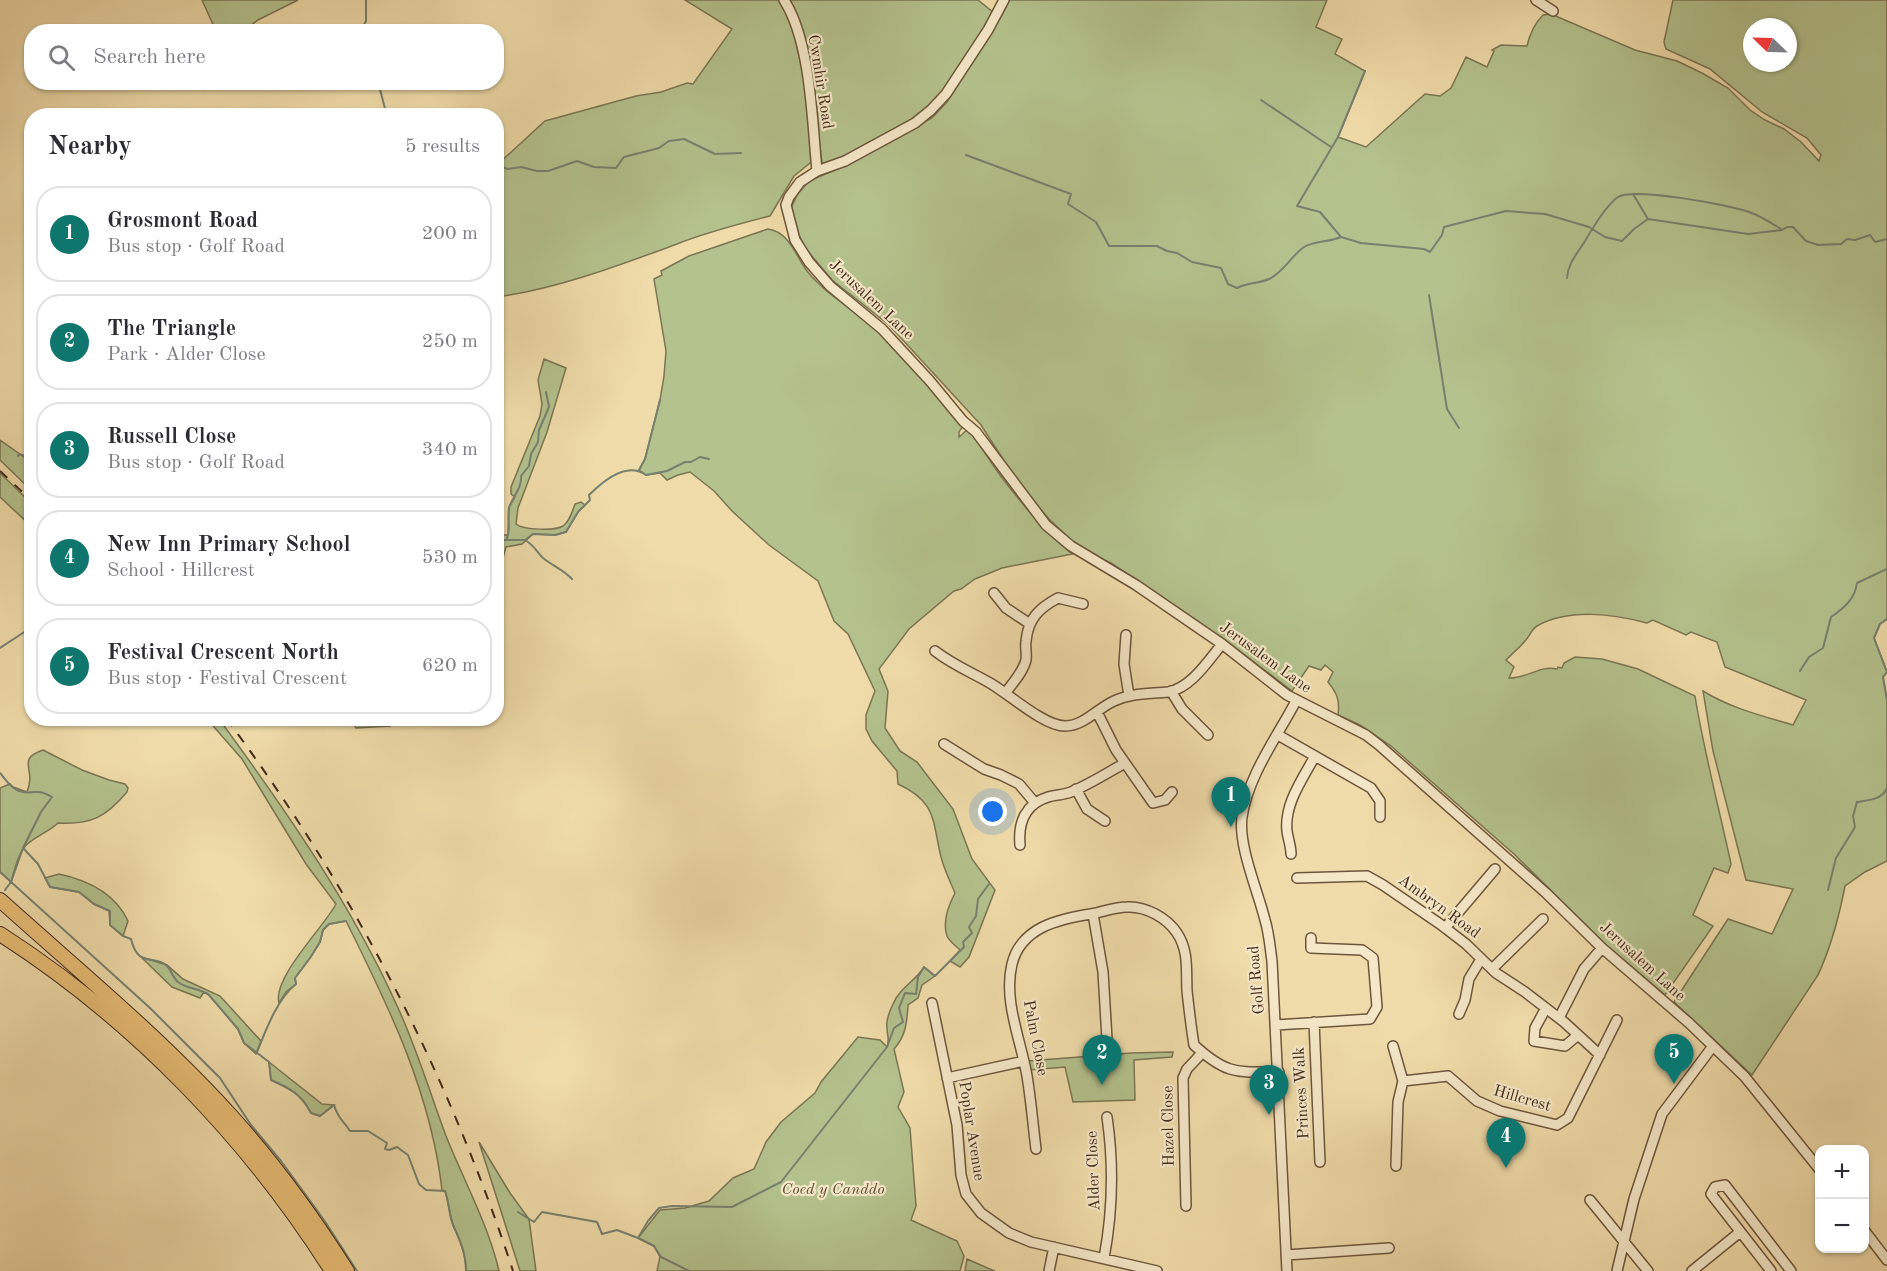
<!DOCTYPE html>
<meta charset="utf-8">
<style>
body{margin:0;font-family:"Old Standard TT",serif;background:#f2f2f3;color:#2b2b33}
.controls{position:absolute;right:18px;bottom:18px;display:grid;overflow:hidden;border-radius:12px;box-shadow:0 2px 4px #0004}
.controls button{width:54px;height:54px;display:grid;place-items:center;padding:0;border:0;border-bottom:2px solid #e1e1e2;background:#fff;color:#2b2b33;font:30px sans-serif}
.compass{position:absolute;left:1743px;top:18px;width:54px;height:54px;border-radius:50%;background:#fff;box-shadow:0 2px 4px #0004;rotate:293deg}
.you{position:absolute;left:993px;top:812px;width:21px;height:21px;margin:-15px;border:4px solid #fff;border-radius:50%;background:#1a73e8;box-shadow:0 0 0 9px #1a73e833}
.badge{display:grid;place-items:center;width:39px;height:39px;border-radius:50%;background:#0f766e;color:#fff;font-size:20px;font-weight:700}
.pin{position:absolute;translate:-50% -50px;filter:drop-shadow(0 2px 3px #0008)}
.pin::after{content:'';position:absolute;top:32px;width:21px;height:18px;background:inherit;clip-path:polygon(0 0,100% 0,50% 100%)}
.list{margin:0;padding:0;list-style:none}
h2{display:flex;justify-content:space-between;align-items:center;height:78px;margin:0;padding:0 24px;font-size:26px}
h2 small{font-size:20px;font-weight:400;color:#7c7c81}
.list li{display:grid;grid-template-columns:39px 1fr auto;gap:18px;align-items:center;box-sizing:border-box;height:96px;margin:0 12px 12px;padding:0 12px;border:2px solid #e1e1e2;border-radius:24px}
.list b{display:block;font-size:22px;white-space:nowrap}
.list p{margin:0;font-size:20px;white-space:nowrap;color:#7c7c81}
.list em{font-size:20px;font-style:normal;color:#7c7c81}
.icon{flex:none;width:33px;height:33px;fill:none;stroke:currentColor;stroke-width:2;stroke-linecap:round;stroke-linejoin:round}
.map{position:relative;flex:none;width:1887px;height:1271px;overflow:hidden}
.search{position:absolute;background:#fff;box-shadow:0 2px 4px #0004;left:24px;top:24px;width:480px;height:66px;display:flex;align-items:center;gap:15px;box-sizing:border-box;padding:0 21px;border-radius:24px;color:#7c7c81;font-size:22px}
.panel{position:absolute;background:#fff;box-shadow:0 2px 4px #0004;left:24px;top:108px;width:480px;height:618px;border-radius:24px}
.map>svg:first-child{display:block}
</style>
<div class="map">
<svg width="1887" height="1271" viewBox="0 0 1887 1271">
<rect width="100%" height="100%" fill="#f0dcaa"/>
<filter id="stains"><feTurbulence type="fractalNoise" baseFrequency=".00333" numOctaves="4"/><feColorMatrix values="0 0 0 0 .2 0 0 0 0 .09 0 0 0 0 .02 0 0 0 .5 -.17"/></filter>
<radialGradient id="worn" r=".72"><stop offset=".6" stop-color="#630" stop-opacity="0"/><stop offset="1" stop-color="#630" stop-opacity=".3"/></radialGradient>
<path fill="#b4c28d" stroke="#7b7653" stroke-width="1.5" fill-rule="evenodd" d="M202 0H298L258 20 243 31H216Z
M685 0H779L791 20 804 77 813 158 810 163 794 176 770 216C739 224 707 232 677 244 620 265 557 289 497 297V165L545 121 636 96 661 92 687 83 693 84 732 29Z
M790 0H978L994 13 944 89 920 115 827 165 822 163C815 109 808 51 790 0Z
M1008 0H1327L1316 27 1342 39 1335 54 1365 71 1338 137 1366 147 1425 94 1440 96 1451 88 1466 57 1487 67 1494 51 1492 50 1501 45 1527 46C1530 33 1534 24 1543 15L1551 14 1635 50 1677 61 1702 73 1728 88 1750 110 1765 120 1784 129 1801 142 1819 161 1821 155 1807 138 1762 112 1710 69 1666 49 1664 42 1673 0H1887V619L1880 624 1874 638 1887 672 1883 677 1887 700V861L1865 872 1845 886C1839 917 1831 947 1818 975L1752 1075 1674 1002 1728 919 1772 934 1793 889 1746 880 1713 751 1703 691C1730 708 1763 716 1793 725L1806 700 1725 667 1717 642 1691 632 1686 635 1653 620 1647 623C1614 614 1569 608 1537 626 1532 629 1530 635 1526 640 1520 647 1513 653 1506 660L1514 667 1509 678C1529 678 1540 665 1557 669L1558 667 1562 668 1564 663 1575 657 1602 659 1638 669 1695 696C1704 752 1719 808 1731 864L1728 873 1714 868 1693 915 1713 926 1665 995 1604 943 1514 854 1391 746 1360 725 1338 715C1340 700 1337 693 1328 682L1333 672 1325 665 1321 670 1309 666 1292 691 1234 647 1141 583 1111 563 1083 551 1049 519 1019 484 981 425 889 325 832 280 806 249 793 223 792 206 797 195 809 181 851 163 875 148 932 118 947 102 976 57 1003 13ZM1752 27H1788V63H1752Z
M768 229C790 232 796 257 807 271 826 295 855 310 878 329 907 355 937 396 963 426L959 432V437L968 429C980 444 989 460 1000 475 1022 504 1044 531 1072 554L1002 568 975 579 961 589 954 591 909 629 879 669 888 691 885 728 900 751 917 762 953 809 972 859 995 890 969 957 960 967 950 961 960 950C956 946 949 941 947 936 942 921 949 905 955 893 950 881 944 869 941 857 932 820 937 802 898 784L897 771 872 741 866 729V715L875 691 848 634 834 621 818 581 769 545 732 511 714 491 690 472 678 475 667 480 660 473 646 475 639 470 645 459 660 400 664 376 666 351 654 279 662 275 661 271 689 256Z
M544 359 566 368 547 432 518 508 516 524C523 530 555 531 563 526 570 521 572 512 575 504L581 502 585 505 578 512 566 532 555 535 533 534 522 544 506 547 497 580V543L503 535H508L509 507 515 497 511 494V487L540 416 542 404 538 380Z
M0 440 31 462V490L0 460Z
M0 473 31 503 30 525 0 497Z
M207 719H219C285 809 352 905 398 1008 417 1049 430 1093 446 1136 464 1181 488 1224 499 1271H466C466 1254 460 1240 453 1225 449 1214 449 1202 445 1191L442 1190C431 1093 389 1007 346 921L329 924 323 930 320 942 310 958 295 978 296 984 286 992 279 1003C272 978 324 927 336 904L306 864 242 759Z
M351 719H391L390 726 356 728Z
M43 750 82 770 109 780 125 784 128 788 127 792C106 817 91 825 58 823 48 833 30 838 23 849 17 858 14 872 11 882L0 872V788L10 784 13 787 27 792C37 768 15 760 43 750Z
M59 874C87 880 115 893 128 921L123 936 110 925 109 911 94 904 79 892 50 887 45 878Z
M141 957 167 965 183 979 220 996 261 1041 256 1054 244 1043 238 1029 209 995 204 992 200 998 172 987Z
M924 967 935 976 922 985 918 998 908 1005C907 1022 906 1036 894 1049L904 1092 898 1107 910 1128 916 1206 911 1220 957 1241 964 1256 960 1271H657L660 1257 654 1246 638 1238 660 1210 685 1208 709 1201 733 1178 754 1169 766 1142 781 1122 815 1093 821 1082 858 1037 880 1040 887 1047C890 1039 887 1036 887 1028 886 1021 890 1010 893 1004 900 987 915 982 924 967Z
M1173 1052 1172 1057 1134 1060 1135 1100 1073 1102 1065 1067 1030 1070 1028 1061 1131 1053Z
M269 1062 322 1104 334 1105 320 1116 311 1113C301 1094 291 1089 271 1080Z
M479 1142 510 1193 529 1219 536 1271H520Z
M967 1259 992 1270 995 1271H965Z"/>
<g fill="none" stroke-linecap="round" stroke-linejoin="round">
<path stroke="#77816f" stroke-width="2" d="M363 32 362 28 366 21V0
M378 82 387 116
M1261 100 1331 147
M966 155 1071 194 1068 204 1096 222 1109 246H1157L1167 251 1177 253 1192 262 1221 268 1228 284 1237 288C1248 282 1258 284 1269 279 1283 273 1292 255 1304 247 1314 241 1330 242 1341 237L1361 243 1424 249 1430 252 1442 235 1444 227 1506 211 1545 214 1589 227 1605 237 1622 241 1634 229 1648 219 1748 234 1782 230 1787 227H1793L1806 241 1818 245 1841 244 1847 239 1855 240 1870 235 1875 242 1887 239
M496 165 508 169 521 167 537 171H548L577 161 594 167 616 168 624 157 659 148 669 141 684 139 715 154 741 153
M1633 194 1648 219
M1341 237 1320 212 1297 206 1338 137 1365 71
M1567 278C1568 263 1577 254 1585 241 1592 229 1606 205 1618 197 1633 187 1730 205 1749 212 1761 216 1771 223 1781 229
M1429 295 1447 409 1459 428
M18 456 19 454 25 456 32 462
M639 470 645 459 660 400
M507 538C511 529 507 518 509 508 512 497 522 489 521 476L529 466 531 454 538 442 539 430 549 407 546 392
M525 540C534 545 537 552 543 558 553 566 564 570 572 579
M496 553 502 540H525L533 534 555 535 566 532 578 512 590 500 589 495C602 482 627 461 646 475L667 471 685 462H691L700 457 709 459
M1887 619 1880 624 1874 638 1887 672 1883 677 1887 700
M0 648 32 627
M1800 671 1809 657 1823 648 1831 617C1844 608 1855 599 1857 583L1887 569
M0 773C6 780 12 790 23 792 37 794 36 788 52 797L41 812 23 848 38 864 50 887 79 892 94 904 110 911V925L123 936 131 939C138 969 155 954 167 966 172 971 173 978 178 982 186 989 200 988 209 995L238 1029 244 1043 269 1062 271 1080C291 1089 301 1094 311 1113L320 1116 334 1105C338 1119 343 1120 350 1131H368L387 1143 385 1149 389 1150 397 1147 408 1155 419 1184 426 1190 445 1191C449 1202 449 1214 453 1225 460 1240 466 1254 466 1271
M0 872 150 1008 220 1078 251 1125 281 1161 324 1220 357 1271
M5 890 11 882 23 848
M1828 890 1836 858 1855 827 1853 816 1857 802C1868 800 1882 800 1887 788
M257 1052C266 1030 277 999 296 984L295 978 310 958 320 942 323 930 329 924 346 921
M518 1212 534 1222 542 1212 597 1222 602 1234 617 1230 638 1238 654 1246 661 1257 689 1271
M638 1238 648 1221 659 1208 672 1206 732 1207 781 1182 887 1047 894 1028 903 1022 899 1008 905 993 916 994 918 977 924 967 935 976 964 947 963 942 972 933 969 927 976 916 978 899 989 884"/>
<g stroke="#6e563d" stroke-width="12">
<path id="minor" d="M784 0C811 42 812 121 817 171
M1004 0 988 30 946 94 931 110 915 123 845 161 817 171 800 182 789 197 786 205 795 240 809 262 830 286 882 329 930 381 963 421 976 432 1046 525 1071 546 1136 585 1222 644 1287 695 1366 735 1379 745 1546 893 1602 948 1689 1023 1745 1077 1820 1170
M1536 0 1553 11
M994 593 1006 608 1030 624
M1126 635 1124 664 1129 696
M935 651C953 665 971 672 990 683 1009 694 1044 726 1065 726 1084 726 1098 708 1114 701 1131 693 1149 694 1168 692 1191 688 1208 661 1222 644
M1171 691 1182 709 1208 735
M1006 692C1013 683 1023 672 1026 660 1027 654 1025 647 1026 641 1028 619 1039 608 1058 598L1083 604
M1097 712 1116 750 1153 803 1165 800 1172 792
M1278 735 1371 788 1380 801V817
M944 744 984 769 1001 775 1019 784 1035 803
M1076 789 1087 809 1105 821
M1020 845C1018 823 1025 804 1048 797 1055 795 1063 795 1071 792 1090 784 1107 773 1125 763
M1291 854C1291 846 1288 839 1287 831 1284 804 1303 778 1315 756
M1297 878 1367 876 1383 885 1440 924 1466 944 1496 973 1525 992 1564 1022 1600 1055
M1093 914 1103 972 1107 1039
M1445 928 1495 869
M1492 969 1543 919
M932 1003 957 1125 961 1175 966 1194 981 1213 1009 1233 1031 1242 1157 1271
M1546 1008 1535 1028 1534 1041 1565 1046 1578 1035
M1459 1014 1465 1000 1469 979 1481 959
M1559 1018 1584 969 1602 948
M1314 1022 1320 1162
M1276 1025 1370 1019 1377 1007 1373 958 1362 950 1311 948V938
M1393 1046 1403 1081 1398 1102 1396 1166
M947 1078 1024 1061
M1403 1081 1448 1076 1477 1101 1500 1111 1557 1125 1568 1118 1617 1020
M1036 1149C1033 1125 1031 1100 1027 1076 1021 1040 1003 1001 1012 964 1021 927 1059 919 1091 914 1103 912 1115 907 1127 907 1146 906 1167 918 1177 933 1189 951 1186 971 1187 991 1189 1009 1191 1027 1194 1045 1227 1075 1236 1072 1279 1072
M1590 1200 1648 1271
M1186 1206 1183 1078 1187 1069 1202 1053
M1864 1230 1887 1260
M1286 1255 1389 1248
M1104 1258C1113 1210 1114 1165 1107 1117
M1049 1271 1054 1247
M1287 1271 1272 961C1270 947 1269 933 1265 920 1258 891 1238 846 1242 817 1248 776 1277 737 1296 701
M1617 1271 1634 1199 1662 1114 1713 1046
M1692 1271 1740 1232
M1771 1271 1711 1194 1715 1187 1725 1185 1791 1271"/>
</g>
<g stroke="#422919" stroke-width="16">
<path id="highway" d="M0 900C79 971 162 1039 233 1118 275 1165 313 1217 347 1271
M0 934C134 1020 247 1137 332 1271"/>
</g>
<use href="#minor" stroke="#f5e8c8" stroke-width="9"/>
<use href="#highway" stroke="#e8be75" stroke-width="14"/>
<path stroke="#422919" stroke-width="2" stroke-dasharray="10 10" stroke-linecap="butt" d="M0 471 32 501
M226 718C352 887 448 1072 513 1271"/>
</g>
<g text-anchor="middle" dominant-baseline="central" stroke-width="4.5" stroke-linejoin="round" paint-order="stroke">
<g font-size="16" fill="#422919" stroke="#f5e8c8">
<text transform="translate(820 82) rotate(81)">Cwmhir Road</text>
<text transform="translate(871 300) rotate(43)">Jerusalem Lane</text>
<text transform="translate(1265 658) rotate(36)">Jerusalem Lane</text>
<text transform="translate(1439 907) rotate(36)">Ambryn Road</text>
<text transform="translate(1642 962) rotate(42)">Jerusalem Lane</text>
<text transform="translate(1257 980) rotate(-95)">Golf Road</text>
<text transform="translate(1035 1038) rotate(79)">Palm Close</text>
<text transform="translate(1302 1093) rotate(-93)">Princes Walk</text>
<text transform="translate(1522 1099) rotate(16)">Hillcrest</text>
<text transform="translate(1169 1126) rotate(-91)">Hazel Close</text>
<text transform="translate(971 1131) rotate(81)">Poplar Avenue</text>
<text transform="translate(1094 1171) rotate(-92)">Alder Close</text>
</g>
<g font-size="16" font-style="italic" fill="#5e4f36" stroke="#f5e8c8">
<text x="833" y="1190">Coed y Canddo</text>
</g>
</g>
<rect width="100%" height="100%" filter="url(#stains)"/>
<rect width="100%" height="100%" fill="url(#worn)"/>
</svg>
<div class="controls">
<button>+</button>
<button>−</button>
</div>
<svg class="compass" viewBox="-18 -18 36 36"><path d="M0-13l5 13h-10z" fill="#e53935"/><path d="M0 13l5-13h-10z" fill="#7c7c81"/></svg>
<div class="you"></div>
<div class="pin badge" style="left:1231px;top:827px">1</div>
<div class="pin badge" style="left:1102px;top:1085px">2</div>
<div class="pin badge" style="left:1269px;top:1115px">3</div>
<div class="pin badge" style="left:1506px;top:1168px">4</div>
<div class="pin badge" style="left:1674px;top:1084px">5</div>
<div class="search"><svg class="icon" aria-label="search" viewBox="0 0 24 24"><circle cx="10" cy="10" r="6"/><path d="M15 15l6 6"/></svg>Search here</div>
<section class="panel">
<h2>Nearby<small>5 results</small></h2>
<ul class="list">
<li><span class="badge">1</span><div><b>Grosmont Road</b><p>Bus stop · Golf Road</p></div><em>200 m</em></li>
<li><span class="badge">2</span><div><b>The Triangle</b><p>Park · Alder Close</p></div><em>250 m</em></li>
<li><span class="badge">3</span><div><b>Russell Close</b><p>Bus stop · Golf Road</p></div><em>340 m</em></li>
<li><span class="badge">4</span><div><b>New Inn Primary School</b><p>School · Hillcrest</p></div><em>530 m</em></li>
<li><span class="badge">5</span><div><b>Festival Crescent North</b><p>Bus stop · Festival Crescent</p></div><em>620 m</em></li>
</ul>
</section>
</div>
